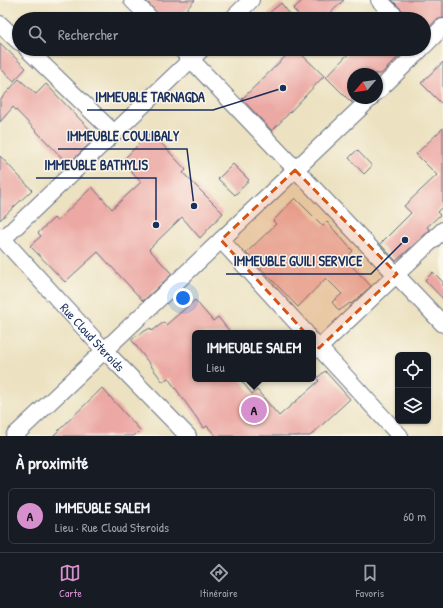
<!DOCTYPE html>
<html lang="fr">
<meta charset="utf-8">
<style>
body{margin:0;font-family:"Patrick Hand",sans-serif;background:#242831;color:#f1f3f6}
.controls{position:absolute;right:12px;bottom:12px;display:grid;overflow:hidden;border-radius:6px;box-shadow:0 1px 3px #0004}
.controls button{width:36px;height:36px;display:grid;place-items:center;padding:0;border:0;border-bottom:1px solid #363941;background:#171b24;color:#f1f3f6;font:20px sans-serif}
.compass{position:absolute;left:347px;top:68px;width:36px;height:36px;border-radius:50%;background:#171b24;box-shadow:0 1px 3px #0004;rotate:241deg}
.you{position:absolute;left:183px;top:298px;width:14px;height:14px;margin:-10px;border:3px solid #fff;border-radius:50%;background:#1a73e8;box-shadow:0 0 0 6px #1a73e833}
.badge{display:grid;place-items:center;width:26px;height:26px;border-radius:50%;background:#d690ce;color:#111;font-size:13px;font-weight:700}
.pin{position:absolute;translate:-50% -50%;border:2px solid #fff;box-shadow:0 1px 4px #0006}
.popup{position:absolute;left:192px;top:330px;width:124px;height:52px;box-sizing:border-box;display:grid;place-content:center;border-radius:6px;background:#171b24;filter:drop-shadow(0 1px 3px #0005);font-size:13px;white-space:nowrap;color:#9ea1a6}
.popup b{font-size:15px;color:#f1f3f6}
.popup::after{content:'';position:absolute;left:50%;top:100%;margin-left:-8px;border:8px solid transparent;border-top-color:#171b24}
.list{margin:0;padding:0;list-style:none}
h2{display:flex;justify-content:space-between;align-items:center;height:52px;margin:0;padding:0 16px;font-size:17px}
h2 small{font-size:13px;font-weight:400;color:#9ea1a6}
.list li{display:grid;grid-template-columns:26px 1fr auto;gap:12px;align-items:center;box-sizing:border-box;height:56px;margin:0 8px 8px;padding:0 8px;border:1px solid #363941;border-radius:6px}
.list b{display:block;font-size:15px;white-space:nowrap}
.list p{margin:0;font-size:13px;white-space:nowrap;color:#9ea1a6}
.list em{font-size:13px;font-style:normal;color:#9ea1a6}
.icon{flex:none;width:22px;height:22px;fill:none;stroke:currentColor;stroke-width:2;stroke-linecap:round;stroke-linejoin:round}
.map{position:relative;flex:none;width:443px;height:436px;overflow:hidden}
.search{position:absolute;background:#171b24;box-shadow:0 1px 3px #0004;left:12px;right:12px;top:12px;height:44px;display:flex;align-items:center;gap:10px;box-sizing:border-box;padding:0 14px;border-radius:22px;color:#9ea1a6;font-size:15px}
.sheet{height:116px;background:#171b24}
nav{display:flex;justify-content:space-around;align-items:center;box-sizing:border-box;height:56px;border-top:1px solid #363941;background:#171b24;font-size:11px;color:#9ea1a6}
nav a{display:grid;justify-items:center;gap:2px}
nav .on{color:#d690ce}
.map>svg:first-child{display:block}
</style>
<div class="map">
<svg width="443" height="436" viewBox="0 0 443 436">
<rect width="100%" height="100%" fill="#fbf7ec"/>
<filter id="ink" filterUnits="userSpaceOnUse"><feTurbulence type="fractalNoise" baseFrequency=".025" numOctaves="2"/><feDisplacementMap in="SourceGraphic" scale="8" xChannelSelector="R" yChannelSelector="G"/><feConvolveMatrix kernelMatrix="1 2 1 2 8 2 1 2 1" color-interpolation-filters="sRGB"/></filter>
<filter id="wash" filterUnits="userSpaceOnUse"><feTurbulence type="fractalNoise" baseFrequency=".012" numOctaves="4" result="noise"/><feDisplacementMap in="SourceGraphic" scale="16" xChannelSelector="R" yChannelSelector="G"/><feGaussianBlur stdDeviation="0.9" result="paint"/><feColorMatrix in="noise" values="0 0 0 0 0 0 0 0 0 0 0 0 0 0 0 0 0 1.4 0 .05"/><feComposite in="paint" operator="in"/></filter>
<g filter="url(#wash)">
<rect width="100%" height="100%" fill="#ece2c1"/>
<g id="blocks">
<path fill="#eca9a4" d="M145 0H195L184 12 192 19H163Z
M303 0H344L324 19H302L293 9Z
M392 0H443V18L436 20 424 33V19H411Z
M281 3 294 19H262Z
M0 43 26 68 14 81 0 68Z
M293 49H296L324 76 272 131 242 99Z
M353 49H406L381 74H353L352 103 326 77Z
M443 62V105L421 83Z
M19 79 36 94 46 84 97 137 68 164 13 107 0 122V100Z
M443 128V206L437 212 440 215 427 227 430 230 396 261 380 244 411 213 404 206 437 175 416 154Z
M151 132 186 170 183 173 223 213 200 238 182 217 149 249 172 274 143 301 98 252 65 282 30 246 41 236 38 233 54 218 57 221 92 187 112 209 141 182 121 162Z
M357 150 372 166 364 174 349 158Z
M0 156 32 190 0 220Z
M233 164 249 180 235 195 218 179Z
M295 198 323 226 327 222 353 251 345 259 371 286 351 304 350 303 339 311 332 302 342 294 326 278 298 307 246 253 276 224 273 221Z
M433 272 443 282V299L425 280Z
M195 300 213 321 218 317 231 333H195V379H240L252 394 257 390 279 416 319 381 317 378 325 371 350 399 310 436H216L207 426 204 428 168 378 163 382 131 339 150 328 152 331 164 322 166 325Z
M102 388 140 430 134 436H53Z"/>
</g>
</g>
<g filter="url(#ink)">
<use href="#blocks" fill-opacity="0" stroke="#646e81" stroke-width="1"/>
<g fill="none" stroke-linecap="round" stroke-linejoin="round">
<g stroke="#646e81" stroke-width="18">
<g id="street">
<path d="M132 0 151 19"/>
<path d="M379 0 398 19"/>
<path d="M232 19 251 0"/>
<path d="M0 24 19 42"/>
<path d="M424 46 443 27"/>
<path d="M27 49 114 133"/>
<path d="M181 49 443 324"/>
<path d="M377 92 421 49"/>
<path id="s1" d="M0 236 104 350 188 436"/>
<path d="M3 239 202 49"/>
<path d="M221 240 306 333"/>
<path d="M313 341 400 436"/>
<path d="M319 348 443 230"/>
<path d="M14 436 371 98"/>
</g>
</g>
<use href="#street" stroke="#fff" stroke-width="16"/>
</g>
</g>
<path fill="#d45514" fill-opacity="0.2" stroke="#d45514" stroke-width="3" stroke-dasharray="8 5" stroke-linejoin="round" d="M295 170 397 274 319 348 221 240Z"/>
<g text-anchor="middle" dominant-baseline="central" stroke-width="3" stroke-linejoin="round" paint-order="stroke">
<g font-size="13" fill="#1b2f5e" stroke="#fbf7ec">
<text stroke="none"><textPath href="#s1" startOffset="137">Rue Cloud Steroids</textPath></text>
</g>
</g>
<path fill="none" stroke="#1b2f5e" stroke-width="1.5" d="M283 88L213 110H87M194 206L187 149H58M156 225L156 178H36M405 240L371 274H226"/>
<g fill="#1b2f5e" stroke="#fbf7ec" stroke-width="1.5">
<circle cx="283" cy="88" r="4"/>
<circle cx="194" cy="206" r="4"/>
<circle cx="156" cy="225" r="4"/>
<circle cx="405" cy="240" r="4"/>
</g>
<g font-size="14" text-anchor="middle" font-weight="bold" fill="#1b2f5e" stroke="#fbf7ec" stroke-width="3" stroke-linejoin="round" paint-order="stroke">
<text x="150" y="102">IMMEUBLE TARNAGDA</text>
<text x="123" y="141">IMMEUBLE COULIBALY</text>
<text x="96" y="170">IMMEUBLE BATHYLIS</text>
<text x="298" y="266">IMMEUBLE GUILI SERVICE</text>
</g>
</svg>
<div class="controls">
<button><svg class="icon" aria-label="locate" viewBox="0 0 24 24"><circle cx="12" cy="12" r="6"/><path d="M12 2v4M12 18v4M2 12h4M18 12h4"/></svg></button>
<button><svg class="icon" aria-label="layers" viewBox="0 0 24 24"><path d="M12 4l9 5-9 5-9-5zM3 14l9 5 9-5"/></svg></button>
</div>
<svg class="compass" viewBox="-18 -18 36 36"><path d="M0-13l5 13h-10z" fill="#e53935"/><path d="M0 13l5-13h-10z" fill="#9ea1a6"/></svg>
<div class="you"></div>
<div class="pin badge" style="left:254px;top:410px">A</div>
<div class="popup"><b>IMMEUBLE SALEM</b>Lieu</div>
<div class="search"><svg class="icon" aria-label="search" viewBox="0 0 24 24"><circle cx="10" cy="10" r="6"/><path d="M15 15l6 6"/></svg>Rechercher</div>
</div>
<section class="sheet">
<h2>À proximité<small></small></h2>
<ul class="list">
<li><span class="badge">A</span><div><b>IMMEUBLE SALEM</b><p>Lieu · Rue Cloud Steroids</p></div><em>60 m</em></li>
</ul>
</section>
<nav>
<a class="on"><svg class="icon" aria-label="map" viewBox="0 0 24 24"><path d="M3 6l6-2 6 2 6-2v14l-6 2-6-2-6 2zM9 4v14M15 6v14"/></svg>Carte</a>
<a><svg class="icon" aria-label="directions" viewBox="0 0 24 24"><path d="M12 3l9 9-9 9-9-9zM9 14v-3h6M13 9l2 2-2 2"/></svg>Itinéraire</a>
<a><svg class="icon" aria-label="saved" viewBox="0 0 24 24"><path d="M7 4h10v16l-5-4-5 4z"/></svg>Favoris</a>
</nav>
